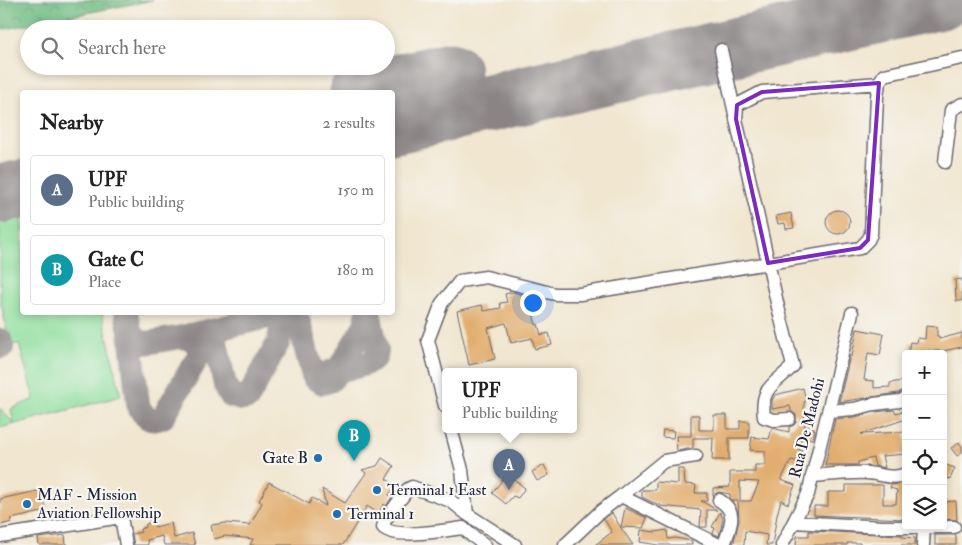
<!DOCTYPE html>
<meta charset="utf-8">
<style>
body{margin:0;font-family:"IM FELL Double Pica",serif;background:#f6f6f6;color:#222}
.controls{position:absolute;right:15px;bottom:15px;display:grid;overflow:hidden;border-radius:5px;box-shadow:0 2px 8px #0003}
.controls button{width:45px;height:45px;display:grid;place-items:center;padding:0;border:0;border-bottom:1px solid #e0e0e0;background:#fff;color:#222;font:25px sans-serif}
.you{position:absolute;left:532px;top:302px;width:18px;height:18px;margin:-12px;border:4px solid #fff;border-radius:50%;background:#1a73e8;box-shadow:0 0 0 8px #1a73e833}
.badge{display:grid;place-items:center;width:32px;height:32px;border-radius:50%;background:#1a73e8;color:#fff;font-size:16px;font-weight:700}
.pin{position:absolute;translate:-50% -41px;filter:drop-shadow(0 1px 2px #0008)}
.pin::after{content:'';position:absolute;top:26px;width:18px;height:15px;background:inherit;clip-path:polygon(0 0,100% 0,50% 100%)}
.popup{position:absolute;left:442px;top:368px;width:135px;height:65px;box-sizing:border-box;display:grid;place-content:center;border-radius:5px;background:#fff;filter:drop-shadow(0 1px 4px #0005);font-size:16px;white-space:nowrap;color:#767676}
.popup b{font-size:19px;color:#222}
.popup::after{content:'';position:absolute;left:50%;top:100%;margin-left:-10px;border:10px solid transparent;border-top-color:#fff}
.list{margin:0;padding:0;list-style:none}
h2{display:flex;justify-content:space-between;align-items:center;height:65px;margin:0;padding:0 20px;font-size:21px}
h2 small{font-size:16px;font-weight:400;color:#767676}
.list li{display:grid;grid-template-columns:32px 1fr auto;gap:15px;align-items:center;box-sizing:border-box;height:70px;margin:0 10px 10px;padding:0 10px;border:1px solid #e0e0e0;border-radius:5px}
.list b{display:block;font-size:19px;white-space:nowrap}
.list p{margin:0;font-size:16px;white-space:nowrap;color:#767676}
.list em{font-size:16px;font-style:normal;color:#767676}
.icon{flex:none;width:28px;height:28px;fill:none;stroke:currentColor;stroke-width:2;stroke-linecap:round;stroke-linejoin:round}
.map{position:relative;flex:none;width:962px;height:545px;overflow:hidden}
.search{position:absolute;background:#fff;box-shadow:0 2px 8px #0003;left:20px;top:20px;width:375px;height:55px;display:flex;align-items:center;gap:12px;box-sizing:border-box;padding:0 18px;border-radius:28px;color:#767676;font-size:19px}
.panel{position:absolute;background:#fff;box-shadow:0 2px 8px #0003;left:20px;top:90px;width:375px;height:225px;border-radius:5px}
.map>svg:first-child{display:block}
</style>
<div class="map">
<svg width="962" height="545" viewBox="0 0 962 545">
<defs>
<pattern id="forest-crowns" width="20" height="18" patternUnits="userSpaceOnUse" patternTransform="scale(1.25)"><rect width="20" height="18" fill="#74be85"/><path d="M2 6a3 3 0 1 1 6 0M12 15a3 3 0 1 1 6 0" fill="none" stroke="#5f9a6e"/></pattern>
</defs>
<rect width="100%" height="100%" fill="#f6f6f2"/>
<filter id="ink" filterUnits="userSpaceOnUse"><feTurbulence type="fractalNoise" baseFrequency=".02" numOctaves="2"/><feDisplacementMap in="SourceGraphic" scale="10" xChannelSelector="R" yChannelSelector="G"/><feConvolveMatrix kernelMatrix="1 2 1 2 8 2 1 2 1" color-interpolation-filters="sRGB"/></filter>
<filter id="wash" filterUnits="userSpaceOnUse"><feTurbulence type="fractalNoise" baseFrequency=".0096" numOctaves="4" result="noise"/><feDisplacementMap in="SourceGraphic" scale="20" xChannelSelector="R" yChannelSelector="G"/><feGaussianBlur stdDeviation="1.12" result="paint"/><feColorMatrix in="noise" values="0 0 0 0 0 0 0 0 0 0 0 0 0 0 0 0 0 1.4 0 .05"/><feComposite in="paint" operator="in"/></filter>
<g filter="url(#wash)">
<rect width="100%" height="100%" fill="#f1e6cf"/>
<path fill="#90df9e" stroke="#59806c" d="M22 211V312L102 313 121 396 0 428V408L14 424 11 409 34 399 19 344 10 345 0 298V217Z"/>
<path fill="url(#forest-crowns)" stroke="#4b7060" d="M0 0H153L0 30Z"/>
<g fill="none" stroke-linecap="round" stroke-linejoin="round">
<path stroke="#8a8485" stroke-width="24" d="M126 312 130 331 138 404C142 415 150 424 163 417L198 357C202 344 194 339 181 337
M287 313 295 315 298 319 312 372 314 378 323 383 330 381 333 378 365 325 368 312
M130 331 136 340 146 343 181 337 286 313
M202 332 212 336 216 342 225 385 231 396 241 399 248 398 278 343 281 331 280 321 272 316
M0 340 2 347
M329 372C339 370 370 366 375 358 377 355 377 353 377 350L369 312"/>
<path stroke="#8a8485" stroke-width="59" d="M359 92 451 71
M392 125 941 0
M0 194 22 189"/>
</g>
<g id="blocks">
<path fill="#e2ae70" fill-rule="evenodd" d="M826 222a12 12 0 1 1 24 0a12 12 0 1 1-24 0Z
M791 213 794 228 786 229 785 223 778 224 776 216Z
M962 279V301H956L955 280Z
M513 292 524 295 525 299H529L536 325 538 324 541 335 549 333 552 345 535 349 532 338 511 343 506 323 488 328 495 359 469 365 457 311 482 305 484 311 501 308 500 303 507 302 505 294Z
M926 326 937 327V336H939V339L962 333V347L943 351H920L919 354H908L910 342 916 343 917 338 925 339Z
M857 329 884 334 880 355 868 353 864 380 874 381V388L890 387V383L902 381 903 390 898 393 839 402 850 356H852Z
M803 388 806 401 804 402 805 427H813V429H815L813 439 801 438 799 450 803 451 800 462 791 460 781 480 795 485 788 504 781 500 777 515 772 545H766L767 535 745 531 744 545H733L739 521 738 501H733L730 498V494L719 492 713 495V488L730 487V472H755V465H765V451L750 450 752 437 769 439 772 428 789 432V427L794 425 796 422V415L791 411 790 406 772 409V401L775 395ZM740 481 759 482 751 501H740Z
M894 410 896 413 906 410V419L861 434 905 432 906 454 882 456 885 468 875 466 873 458 858 462V465H825L835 419 855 417 875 412Z
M691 415H699V430H714V415H727V429H740V421H749V438H729V460H712L713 438H693V448L677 451 676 436H691Z
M663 430 674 431 673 438 662 437Z
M959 443 962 446V453L957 456 951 448Z
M382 458 394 466 386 479 396 485 389 495 392 497 386 506 384 504 378 513 367 506 343 545H250L253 539 225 536 214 539 211 525 225 523 250 525 262 503 259 501 269 482 309 504 312 498 326 506 322 489 345 503 366 473 362 470 377 466Z
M943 464 955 468 950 479 943 477Z
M544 465 549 475 537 481 532 472Z
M678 469H684L685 484 696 485 695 493H707V501H701L717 510H707V527H700L701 510 660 506V504L654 503 642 497V490H656V482L678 484Z
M507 474 525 488 518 498 513 496 506 504 492 493Z
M906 483V519L814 515V506H828V492H846V485H883V504H896L897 490 890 488 891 485Z
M42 490 46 511 11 519 12 522 0 525V499Z
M956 501 957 520 943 519V502Z
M625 508 647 518 643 528 621 527Z
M720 512 723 519 719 536 713 533 715 528 712 527Z
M612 513 621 528 633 545H595L612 532 604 519Z
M154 522 155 527 171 523 174 538 192 533 195 545H164L162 536 147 540 148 545H134L132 534 141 532 140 529 146 527V524Z
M641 530 655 532 667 530 668 539 675 538 692 541V545H658L640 542Z
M809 531 902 535V537L915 538V545H860V543H847V545H796L797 536H809Z
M65 535 66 545H39L38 538Z
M935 535H956V545H935Z"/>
</g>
</g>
<g filter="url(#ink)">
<use href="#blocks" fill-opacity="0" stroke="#6a676f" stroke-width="1"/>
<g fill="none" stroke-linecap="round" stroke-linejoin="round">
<g stroke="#6a676f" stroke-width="15">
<path id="minor" d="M721 50 735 114
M945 162 951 110 962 104
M445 406 428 340 442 303 460 281 486 277 555 294H580L860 248 868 240 871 234 877 97 879 83 884 75 962 58
M828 411 854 409 874 404 900 401 906 398
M789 419 774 420 764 417C760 387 774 385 793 366L778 307 736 119 737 105 762 92 879 83
M451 429 462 470 467 514
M812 476C830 475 849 472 867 473 881 474 892 480 906 474
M621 496 664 461 696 456
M719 500C739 512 730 526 724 545
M794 522 883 527H924L923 545
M924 527H954
M0 536 121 517 126 545
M485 545 471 535 463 528C446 530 394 540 383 527L385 520 408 489 412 487 451 501 467 514 515 545
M565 545 601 511 621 496 719 545
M782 545 808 494 852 313"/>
</g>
<use href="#minor" stroke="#fff" stroke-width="12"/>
</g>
</g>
<path fill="none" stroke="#7b2cbf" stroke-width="4" stroke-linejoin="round" d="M879 83 868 240 860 248 768 263 736 119 737 105 762 92Z"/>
<g fill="#1f6fb2" stroke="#f6f6f2" stroke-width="2">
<circle cx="318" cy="458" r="5"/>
<circle cx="377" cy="490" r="5"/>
<circle cx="27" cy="504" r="5"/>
<circle cx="337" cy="514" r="5"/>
</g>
<g text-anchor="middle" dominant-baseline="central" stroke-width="4.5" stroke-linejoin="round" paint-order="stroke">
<g font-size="16" fill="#22223b" stroke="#f6f6f2">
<text transform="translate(807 428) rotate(-76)">Rua De Madohi</text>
</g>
<g font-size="16" fill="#22223b" stroke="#f6f6f2" text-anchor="start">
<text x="308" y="458" text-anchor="end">Gate B</text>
<text x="387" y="490">Terminal 1 East</text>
<text x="37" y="495">MAF - Mission<tspan x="37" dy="18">Aviation Fellowship</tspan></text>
<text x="347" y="514">Terminal 1</text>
</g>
</g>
</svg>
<div class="controls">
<button>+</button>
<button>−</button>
<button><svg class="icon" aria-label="locate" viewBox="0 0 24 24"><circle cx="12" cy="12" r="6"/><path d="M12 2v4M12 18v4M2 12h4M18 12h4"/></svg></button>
<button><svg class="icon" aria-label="layers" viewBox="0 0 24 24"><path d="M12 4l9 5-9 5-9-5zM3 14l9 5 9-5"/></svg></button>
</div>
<div class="you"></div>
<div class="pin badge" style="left:509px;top:490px;background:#5c6f8a">A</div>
<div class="popup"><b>UPF</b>Public building</div>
<div class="pin badge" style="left:354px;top:461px;background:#0f9aa8">B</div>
<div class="search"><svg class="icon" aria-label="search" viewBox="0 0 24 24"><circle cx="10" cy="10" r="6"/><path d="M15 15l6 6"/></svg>Search here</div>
<section class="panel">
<h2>Nearby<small>2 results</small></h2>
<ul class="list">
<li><span class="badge" style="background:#5c6f8a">A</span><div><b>UPF</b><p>Public building</p></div><em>150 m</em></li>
<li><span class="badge" style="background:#0f9aa8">B</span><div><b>Gate C</b><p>Place</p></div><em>180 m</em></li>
</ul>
</section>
</div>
